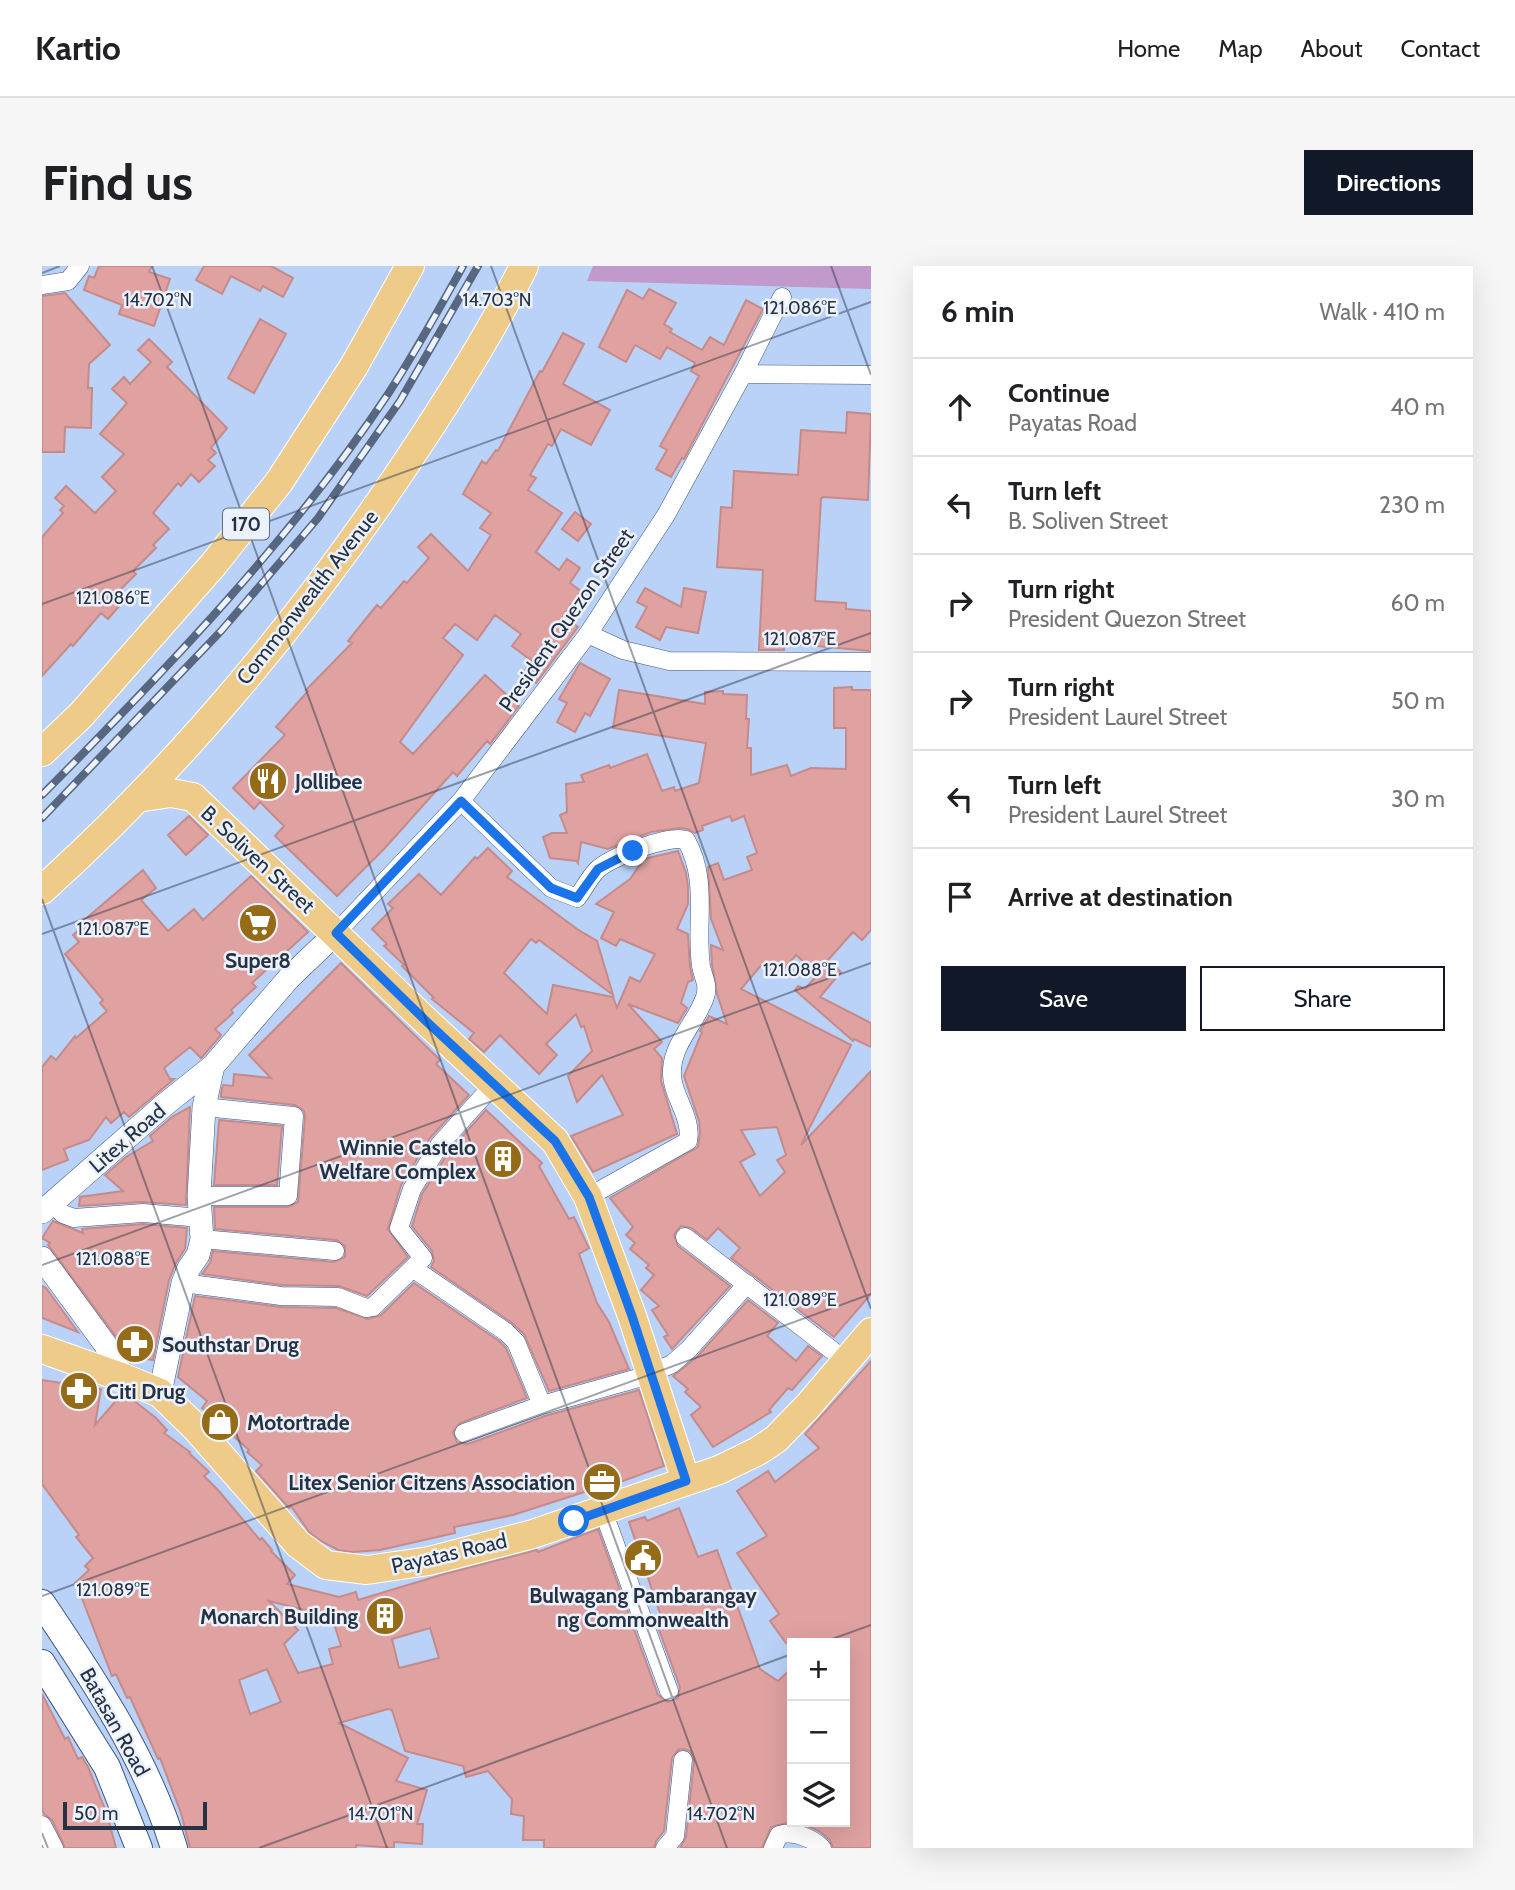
<!DOCTYPE html>
<meta charset="utf-8">
<style>
body{margin:0;font-family:Cabin,sans-serif;background:#f6f6f6;color:#202124}
.controls{position:absolute;right:21px;bottom:21px;display:grid;overflow:hidden;border-radius:0px;box-shadow:0 7px 28px #0002}
.controls button{width:63px;height:63px;display:grid;place-items:center;padding:0;border:0;border-bottom:2px solid #e0e0e0;background:#fff;color:#202124;font:35px sans-serif}
.scale{position:absolute;left:21px;bottom:18px;width:144px;box-sizing:border-box;padding-left:7px;border:4px solid #263143;border-top:0;font-size:19px;line-height:24px;white-space:nowrap;color:#263143;-webkit-text-stroke:5px #ecf2fb;paint-order:stroke}
.stop{position:absolute;width:21px;height:21px;margin:-16px;border:5px solid #1a73e8;border-radius:50%;background:#fff}
.stop.end{background:#1a73e8;border-color:#fff;box-shadow:0 2px 7px #0008}
.list{margin:0;padding:0;list-style:none}
h2{display:flex;justify-content:space-between;align-items:center;height:91px;margin:0;padding:0 28px;font-size:30px}
h2 small{font-size:23px;font-weight:400;color:#757577}
.list li{display:grid;grid-template-columns:46px 1fr auto;gap:21px;align-items:center;box-sizing:border-box;height:98px;padding:0 28px;border-top:2px solid #e0e0e0}
.list b{display:block;font-size:26px;white-space:nowrap}
.list p{margin:0;font-size:23px;white-space:nowrap;color:#757577}
.list em{font-size:23px;font-style:normal;color:#757577}
.actions{display:flex;gap:14px;padding:21px 28px}
.actions a{flex:1;padding:16px 0;border:2px solid #111827;border-radius:0px;text-align:center;font-size:24px;color:#111827}
.actions .main{background:#111827;color:#fff}
.icon{flex:none;width:38px;height:38px;fill:none;stroke:currentColor;stroke-width:2;stroke-linecap:round;stroke-linejoin:round}
.map{position:relative;flex:none;width:829px;height:1582px;overflow:hidden;border-radius:0px}
header{display:flex;align-items:center;gap:42px;box-sizing:border-box;height:98px;padding:0 35px;background:#fff;border-bottom:2px solid #e0e0e0}
header strong{font-size:33px}
nav{display:flex;gap:38px;margin-inline-start:auto;font-size:24px}
.intro{display:flex;align-items:center;justify-content:space-between;box-sizing:border-box;height:168px;padding:0 42px}
h1{margin:0;font-size:49px}
.button{padding:18px 32px;border-radius:0px;background:#111827;color:#fff;font-size:24px;font-weight:700}
main{display:flex;gap:42px;padding:0 42px}
aside{flex:1;background:#fff;border-radius:0px;box-shadow:0 7px 28px #0002}
.map>svg:first-child{display:block}
</style>
<header>
<strong>Kartio</strong>
<nav><a>Home</a><a>Map</a><a>About</a><a>Contact</a></nav>
</header>
<div class="intro"><h1>Find us</h1><a class="button">Directions</a></div>
<main>
<div class="map">
<svg width="829" height="1582" viewBox="0 0 829 1582">
<rect width="100%" height="100%" fill="#bad2f8"/>
<path fill="#c199cb" d="M551 0H829V23L545 15Z"/>
<path fill="#dfa2a1" stroke="#c58a8a" stroke-width="2" fill-rule="evenodd" d="M57 0H110L107 6 128 13 112 60 77 48 80 39 42 24 47 10 52 12Z
M162 0H229L251 12 241 31 221 20 218 25 189 10 180 28 154 14Z
M607 23 634 37 622 58 630 63 628 66 660 84 668 71 682 79 704 34 721 43 642 193 640 192 629 211 614 203 625 184 618 180 657 110 649 105 653 97 625 81 618 93 593 79 584 96 557 81 585 24 601 33Z
M23 27 68 79 47 98 46 122H50L49 162 23 161 22 186H0V30Z
M218 53 244 68 212 127 186 112Z
M521 67 542 78 521 118 568 144 549 179 519 163 510 180 506 178 488 209 494 212 486 224 520 247 494 286 517 304 525 293 538 302 528 317 539 325 521 350 536 361 494 417 481 407 490 395 470 380 479 368 453 349 435 374 413 358 401 372 421 389 358 476 371 488 443 409 477 440 448 478 445 475 415 510 411 506 342 583 295 630 233 570 242 560 218 536 212 543 191 522 243 469 234 461 266 425 264 424 310 377 306 375 335 339 339 342 362 315 365 317 387 292 376 281 389 268 426 305 449 269 438 262 449 247 421 228 440 195 444 198 454 184 456 185 498 105 500 106Z
M107 73 130 96 125 101 185 162 169 182 174 187 166 194 173 200 157 216 149 208 139 220 136 217 111 247 127 263 111 279 114 282 91 305 94 308 77 325 84 331 79 338 66 353 59 347 31 380 29 378 0 410V271L21 247 18 244 22 240 13 232 24 220 53 247 74 225 60 211 82 188 58 168 85 137 70 123 82 111 88 118 109 96 96 84Z
M805 146 829 148 826 234 781 231 779 233 773 335 804 337V343L829 345V385L742 377V384H717L721 304 675 301 679 241 690 242 692 205 756 209 759 164 804 167Z
M533 246 549 258 536 275 520 263Z
M603 322 639 341 642 322 664 326 656 367 624 361 618 374 594 361 605 341 595 336Z
M538 397 568 413 548 450 543 447 533 466 515 456 525 437 517 433Z
M810 421V424H829V664L820 674 811 666 786 694 799 706 778 731 829 757V781L812 773 811 775 753 724 756 720 763 723 776 708 754 689 736 710 721 697 699 723 809 779 759 879 829 805V1028L792 1071 689 992 698 982 676 962 665 974 649 962 639 960 632 969 636 980 688 1020 630 1083 622 1071 626 1069 610 1044 617 1040 599 1024 612 1009 604 1002 607 999 588 983 593 977 584 969 591 961 568 932 656 881 658 867 657 855 642 810 660 766 658 765 667 750 685 758 675 728 670 698 669 679 681 684 669 653 666 601 676 597 682 614 710 604 705 591 715 587 702 550 690 555 688 550 660 560 661 564 653 567 646 563 637 562 609 566 566 583 539 576 536 597 535 595 508 592 501 571 510 567H525L518 549 525 546 524 518 542 516 539 509 567 499 568 502 605 488 620 525 632 521 633 525 657 517 664 477 571 462 577 424 663 438V426L681 425V428L705 429 704 453H707L705 482H709V509L745 499 749 510 769 502 804 503V462H792V422ZM735 861 744 889 735 894 743 906 718 930 698 896 713 888 699 864Z
M147 550 166 569 144 589 126 569Z
M446 582 470 605 465 611 535 663 555 675 571 729 497 674 494 677 489 673 462 707 505 748 511 719 571 731 575 742 588 711 598 716 613 688 578 673 574 680 559 672 572 646 554 638 588 613 602 593 636 585 644 607 646 621V638L635 663 646 668 648 701 651 714 646 716 639 737 645 742 636 757 586 738 620 776 612 783 620 792 619 815 635 868 551 906 529 870 581 849 560 809 535 836 526 810 550 785 542 760 539 761 534 748 504 778 515 789 497 808 458 769 442 786 427 773 432 767 390 733 392 732 360 700 362 699 342 680 345 678 330 663 351 642 346 638 377 608 399 629 433 591 435 593Z
M101 604 114 622 99 634 126 665 152 643 161 654 209 610 266 666 210 717 214 721 189 744 191 747 173 763 179 769 161 790 159 792 148 781 122 802 128 813H132L87 851 82 846 69 857 64 851 47 874 22 883 26 894 0 904V801L9 790 14 794 33 770 34 772 65 745 58 737 61 734 23 688 37 676 31 669 42 659 40 656Z
M299 697 398 794 394 798 427 829 388 872 359 919 346 963 366 991 325 1030 297 1020 240 1019 160 1008 168 997 171 985 292 996 303 991V980L294 974 173 963 172 941H246L256 936 263 851 262 845 253 839 179 831V827L181 819 191 820 192 808 229 812 207 789Z
M148 841 144 939 100 936 37 940 38 931 81 925 63 909 84 891 111 875 108 870 130 851Z
M444 844 500 897 497 900 514 930 527 953 532 951 547 982 537 988 555 1037 567 1056 587 1103 507 1125 482 1068 470 1057 389 1001 392 995 390 985 370 960 380 928 407 885Z
M177 854 240 860 235 919H172Z
M11 955 41 967 40 963 101 958 145 962 143 983 134 997 127 1014 111 1094 99 1092 102 1081 78 1076 6 979 8 977 0 972Z
M372 1017 457 1075 464 1082 485 1132 418 1157 411 1166 415 1176 426 1178 503 1150 597 1124 622 1200 559 1223 558 1221 471 1249 412 1261 413 1267 338 1284 311 1286 296 1284 279 1275 267 1266 249 1240 247 1242 214 1205 220 1199 205 1186 207 1184 160 1142 165 1135 136 1111 153 1030 239 1041 294 1042 326 1053 339 1049Z
M0 1020 4 1022 36 1066 0 1052Z
M706 1034 736 1057 725 1070 754 1095 766 1080 780 1090 750 1124 746 1122 727 1144 729 1146 671 1181 649 1149 659 1141 643 1126 646 1123 631 1110 655 1091Z
M829 1095V1582H791L788 1574 777 1565 763 1559 748 1556 729 1561 720 1582H638L644 1571 652 1495 648 1485 641 1483 636 1484 630 1492 622 1565 614 1575 612 1582H502V1574H481L482 1550 469 1548 470 1533 446 1505 424 1511 421 1500 363 1485 350 1444 346 1443 297 1457 366 1492 354 1515 385 1524 375 1558H381L380 1578 352 1576V1582L314 1579V1582H148L139 1547 118 1492 116 1493 88 1431 85 1432 74 1408 70 1410 39 1330 42 1328 33 1317 47 1304 43 1300 51 1292 34 1271 37 1269 0 1218V1114L59 1123 53 1159 79 1129 91 1134 114 1152 125 1164 122 1167 148 1186 147 1187 167 1206 162 1210 176 1224 218 1274 220 1272 230 1284 229 1285 253 1309 245 1318 297 1331 314 1326 316 1334 399 1309 495 1284 496 1286 556 1263 616 1429 626 1436 636 1432 638 1421 616 1361 622 1359 587 1256 603 1251 605 1255 637 1242 656 1291 675 1284 718 1403 736 1415 750 1402V1556H803V1377H744L728 1355 737 1348 695 1287 725 1270 695 1225 726 1205 733 1216 777 1182 763 1168ZM227 1335 290 1351 299 1380 287 1383 291 1398 256 1407 242 1378 256 1364ZM388 1362 397 1392 357 1402 350 1373ZM225 1403 239 1436 208 1448 197 1414Z
M0 1428 23 1473 26 1471 36 1493 40 1491 46 1501 65 1548 74 1582H23L10 1554 2 1548 0 1542Z"/>
<g fill="none" stroke-linecap="round" stroke-linejoin="round">
<g stroke="#3d577f" stroke-width="19">
<path id="minor" d="M0 19 26 15 38 0
M701 108 829 109
M546 368 581 384 627 395 829 396
M419 535 509 622 535 632C542 623 547 612 555 604 568 591 628 568 644 574 667 614 653 657 659 700 661 711 667 719 663 731 655 755 631 777 630 804 628 828 651 850 646 875L546 931
M294 667 419 535 546 368 624 249 701 108 740 31
M157 930H246L252 850 162 841
M10 937 21 948 32 952 101 947 159 952
M643 971 804 1095
M160 973 293 985
M372 1003 464 1066 474 1076 500 1139 422 1167
M141 1017 239 1030 296 1031 324 1042 331 1041 381 992 357 962 370 923 398 878 453 817
M500 1139 600 1111 630 1098 647 1083 705 1018
M561 1245 627 1425
M0 1559 12 1582
M623 1582 633 1570 641 1494
M731 1582 737 1569C751 1564 770 1572 780 1582"/>
</g>
<g stroke="#3d577f" stroke-width="24">
<path id="tertiary" d="M0 946 121 840 171 800
M0 992 63 1078 82 1112
M118 1127 141 1017 147 1002 156 989 160 973 157 930 162 841 171 800 247 712 294 667"/>
</g>
<g stroke="#3d577f" stroke-width="28">
<path id="secondary" d="M0 1337C52 1414 105 1493 132 1582
M0 1397 65 1501 97 1582"/>
</g>
<g stroke="#fff" stroke-width="30">
<path id="primary" d="M0 486 39 449 171 299 237 216 312 100 368 0
M95 532 129 527 151 531 385 756 513 875 546 931 590 1050 644 1215
M0 624C137 501 261 352 363 199 406 135 448 69 482 0
M0 1083 82 1112 118 1127 154 1162 256 1278 284 1299 325 1304 387 1295 491 1268 677 1204 716 1185 734 1173 766 1140 829 1066"/>
</g>
<use href="#minor" stroke="#fff" stroke-width="18"/>
<use href="#tertiary" stroke="#fff" stroke-width="23"/>
<use href="#secondary" stroke="#fff" stroke-width="26"/>
<use href="#primary" stroke="#eecb88" stroke-width="28"/>
<g stroke="#586780" stroke-width="8">
<path id="rail" d="M0 529C124 404 248 275 346 128 373 87 397 43 421 0
M0 552 179 365 276 252 358 135 436 0"/>
</g>
<use href="#rail" stroke="#ecf2fb" stroke-width="5" stroke-dasharray="16" stroke-linecap="butt"/>
</g>
<g fill="none" stroke-linecap="round" stroke-linejoin="round">
<path stroke="#1a73e8" stroke-width="9" d="M532 1255 644 1215 590 1050 547 931 513 875 385 756 294 667 419 535 509 622 535 632 556 603 591 585"/>
</g>
<path fill="none" stroke="#263143" stroke-width="2" stroke-opacity="0.45" d="M110 0 685 1582M449 0 829 1043M789 0 829 109M0 7 18 0M0 338 829 36M0 633 345 1582M0 668 829 367M0 999 829 697M0 1330 829 1028M779 1377 829 1359M0 1567 6 1582M217 1582 750 1388"/>
<defs>
<g id="restaurant-disc" transform="scale(2.0125)"><circle r="9.5" fill="#956b17" stroke="#ecf2fb"/><path d="M-5-6h1v4h1v-4h1v4h1v-4h1v5L-1.5 .5V6h-2V.5L-5-1ZM5-6V6H3V1.5H1.5Q1.5-4 5-6Z" fill="#fff"/></g>
<g id="supermarket-disc" transform="scale(2.0125)"><circle r="9.5" fill="#956b17" stroke="#ecf2fb"/><path d="M-6-5.5h2.5l.6 2H6L4.5 2H-2.5L-4.4-4H-6ZM-1.5 3.2a1.3 1.3 0 1 0 .1 0ZM3 3.2a1.3 1.3 0 1 0 .1 0Z" fill="#fff"/></g>
<g id="building-disc" transform="scale(2.0125)"><circle r="9.5" fill="#956b17" stroke="#ecf2fb"/><path d="M-4-6H4V6H1V3H-1V6H-4ZM-2.5-4.3h1.7v1.8h-1.7ZM.8-4.3h1.7v1.8H.8ZM-2.5-1h1.7V.8h-1.7ZM.8-1h1.7V.8H.8Z" fill="#fff"/></g>
<g id="pharmacy-disc" transform="scale(2.0125)"><circle r="9.5" fill="#956b17" stroke="#ecf2fb"/><path d="M-2-6h4v4h4v4h-4v4h-4v-4h-4v-4h4Z" fill="#fff"/></g>
<g id="shop-disc" transform="scale(2.0125)"><circle r="9.5" fill="#956b17" stroke="#ecf2fb"/><path d="M-5-2.5h2.3a2.7 3.5 0 0 1 5.4 0H5L5.5 6h-11ZM-1.5-2.5h3a1.5 2.3 0 0 0-3 0Z" fill="#fff"/></g>
<g id="office-disc" transform="scale(2.0125)"><circle r="9.5" fill="#956b17" stroke="#ecf2fb"/><path d="M-6-3h4V-5.5h4V-3h4V5H-6ZM-1-4.5V-3h2v-1.5ZM-6 0V1H6V0Z" fill="#fff"/></g>
<g id="civic-disc" transform="scale(2.0125)"><circle r="9.5" fill="#956b17" stroke="#ecf2fb"/><path d="M-.6-6.5H3V-4.5H.6V-3L4-1V1h2V6H-6V1h2V-1L-.6-3ZM-1.2 2.5V6h2.4V2.5Z" fill="#fff"/></g>
</defs>
<g fill-rule="evenodd">
<use href="#restaurant-disc" x="226" y="515"/>
<use href="#supermarket-disc" x="216" y="657"/>
<use href="#building-disc" x="461" y="893"/>
<use href="#pharmacy-disc" x="93" y="1078"/>
<use href="#pharmacy-disc" x="37" y="1125"/>
<use href="#shop-disc" x="178" y="1156"/>
<use href="#office-disc" x="560" y="1216"/>
<use href="#civic-disc" x="601" y="1292"/>
<use href="#building-disc" x="343" y="1350"/>
</g>
<g text-anchor="middle" dominant-baseline="central" stroke-width="5" stroke-linejoin="round" paint-order="stroke">
<rect fill="#ecf2fb" stroke="#616b7a" stroke-width="2" x="181" y="242.5" width="46" height="31" rx="5"/>
<g font-size="19" font-weight="bold" fill="#263143">
<text x="204" y="258">170</text>
</g>
<g font-size="21" fill="#263143" stroke="#ecf2fb">
<text transform="translate(265 331) rotate(-52)">Commonwealth Avenue</text>
<text transform="translate(524 354) rotate(-55)">President Quezon Street</text>
<text transform="translate(216 593) rotate(43)">B. Soliven Street</text>
<text transform="translate(85 872) rotate(-41)">Litex Road</text>
<text transform="translate(407 1287) rotate(-13)">Payatas Road</text>
<text transform="translate(73 1456) rotate(61)">Batasan Road</text>
</g>
<g font-size="21" font-weight="bold" fill="#263143" stroke="#ecf2fb" text-anchor="start">
<text x="253" y="515">Jollibee</text>
<text x="216" y="694" text-anchor="middle">Super8</text>
<text x="434" y="881" text-anchor="end">Winnie Castelo<tspan x="434" dy="24">Welfare Complex</tspan></text>
<text x="120" y="1078">Southstar Drug</text>
<text x="64" y="1125">Citi Drug</text>
<text x="205" y="1156">Motortrade</text>
<text x="533" y="1216" text-anchor="end">Litex Senior Citzens Association</text>
<text x="601" y="1329" text-anchor="middle">Bulwagang Pambarangay<tspan x="601" dy="24">ng Commonwealth</tspan></text>
<text x="316" y="1350" text-anchor="end">Monarch Building</text>
</g>
</g>
<g font-size="18" text-anchor="middle" fill="#263143" stroke="#ecf2fb" stroke-width="5" stroke-linejoin="round" paint-order="stroke">
<text x="116" y="40">14.702°N</text>
<text x="455" y="40">14.703°N</text>
<text x="758" y="48">121.086°E</text>
<text x="71" y="338">121.086°E</text>
<text x="758" y="379">121.087°E</text>
<text x="71" y="669">121.087°E</text>
<text x="758" y="710">121.088°E</text>
<text x="71" y="999">121.088°E</text>
<text x="758" y="1040">121.089°E</text>
<text x="71" y="1330">121.089°E</text>
<text x="339" y="1554">14.701°N</text>
<text x="679" y="1554">14.702°N</text>
</g>
</svg>
<div class="controls">
<button>+</button>
<button>−</button>
<button><svg class="icon" aria-label="layers" viewBox="0 0 24 24"><path d="M12 4l9 5-9 5-9-5zM3 14l9 5 9-5"/></svg></button>
</div>
<div class="scale">50 m</div>
<div class="stop" style="left:532px;top:1255px"></div>
<div class="stop end" style="left:591px;top:585px"></div>
</div>
<aside>
<h2>6 min<small>Walk · 410 m</small></h2>
<ul class="list">
<li><svg class="icon" aria-label="ahead" viewBox="0 0 24 24"><path d="M12 20V5M6 11l6-6 6 6"/></svg><div><b>Continue</b><p>Payatas Road</p></div><em>40 m</em></li>
<li><svg class="icon" aria-label="left" viewBox="0 0 24 24"><path d="M17 20v-9H6M10 6l-5 5 5 5"/></svg><div><b>Turn left</b><p>B. Soliven Street</p></div><em>230 m</em></li>
<li><svg class="icon" aria-label="right" viewBox="0 0 24 24"><path d="M7 20v-9h11M14 6l5 5-5 5"/></svg><div><b>Turn right</b><p>President Quezon Street</p></div><em>60 m</em></li>
<li><svg class="icon" aria-label="right" viewBox="0 0 24 24"><path d="M7 20v-9h11M14 6l5 5-5 5"/></svg><div><b>Turn right</b><p>President Laurel Street</p></div><em>50 m</em></li>
<li><svg class="icon" aria-label="left" viewBox="0 0 24 24"><path d="M17 20v-9H6M10 6l-5 5 5 5"/></svg><div><b>Turn left</b><p>President Laurel Street</p></div><em>30 m</em></li>
<li><svg class="icon" aria-label="arrive" viewBox="0 0 24 24"><path d="M6 21V4h12l-3 4 3 4H6"/></svg><div><b>Arrive at destination</b></div></li>
</ul>
<div class="actions"><a class="main">Save</a><a>Share</a></div>
</aside>
</main>
